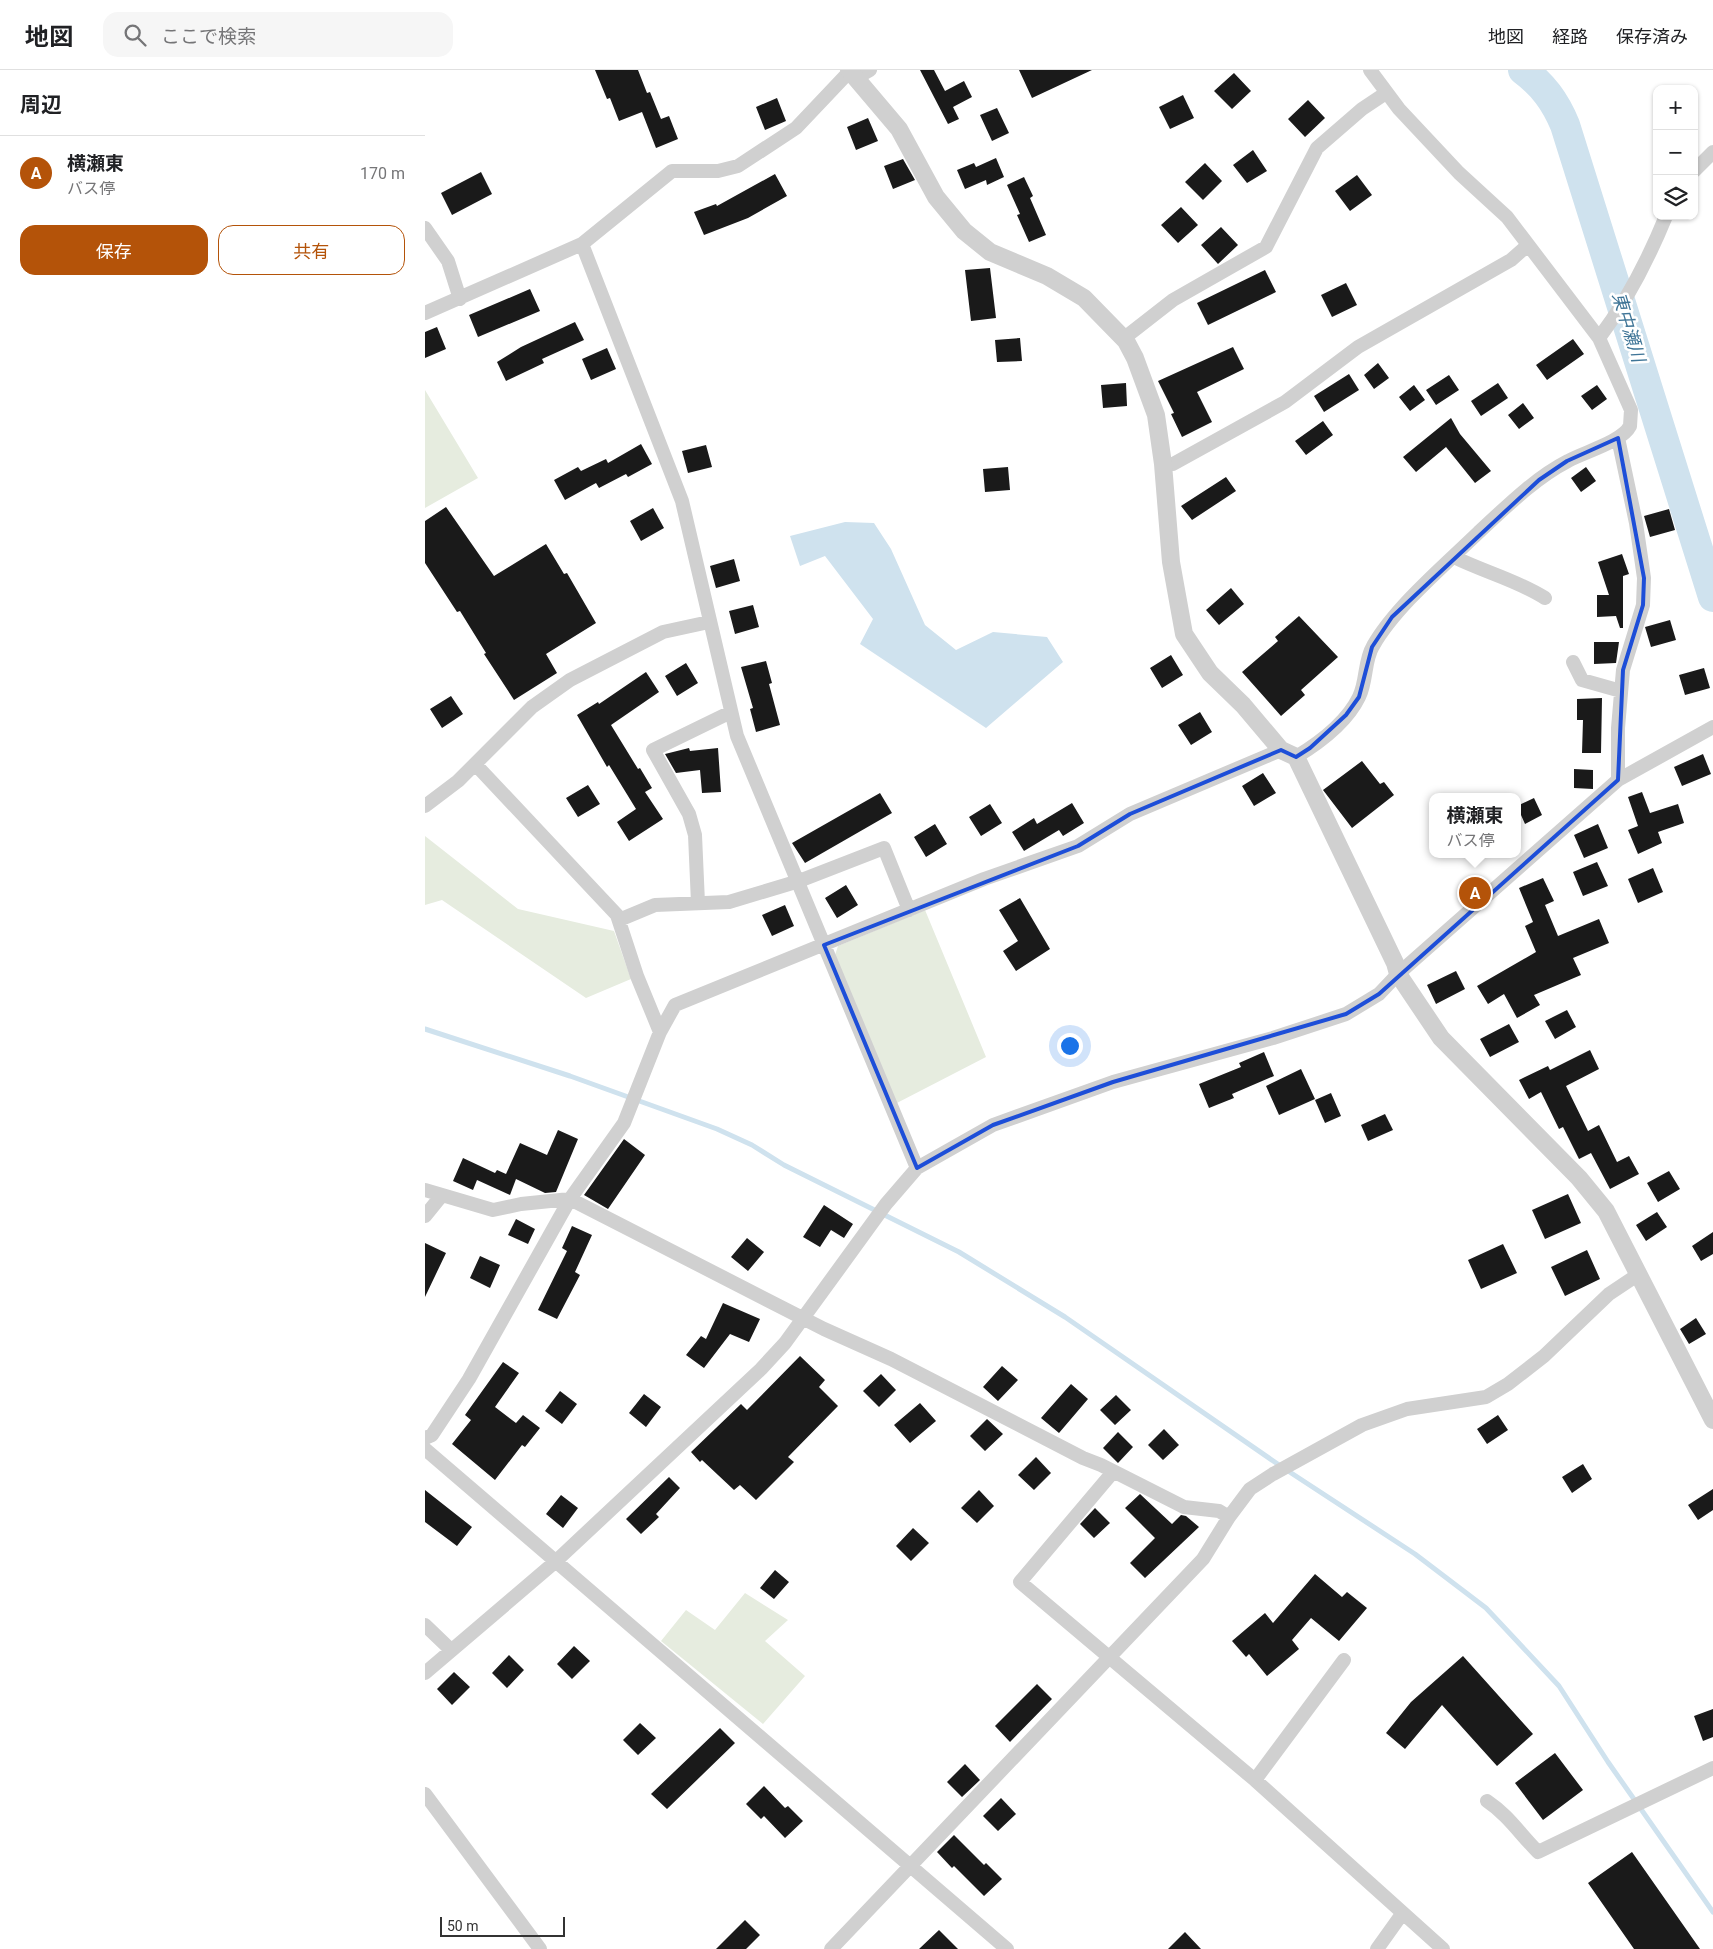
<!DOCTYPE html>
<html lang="ja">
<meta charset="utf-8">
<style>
body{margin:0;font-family:Roboto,"Noto Sans JP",sans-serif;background:#f6f6f6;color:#202124}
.controls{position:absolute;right:15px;top:15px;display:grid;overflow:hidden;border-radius:10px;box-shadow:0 1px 4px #0004}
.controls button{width:45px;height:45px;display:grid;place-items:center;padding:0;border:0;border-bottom:1px solid #e0e0e0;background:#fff;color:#202124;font:25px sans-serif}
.scale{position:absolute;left:15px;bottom:12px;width:125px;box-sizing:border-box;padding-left:5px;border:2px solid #333;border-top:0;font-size:14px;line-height:18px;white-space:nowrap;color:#333;-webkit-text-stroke:4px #fff;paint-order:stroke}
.you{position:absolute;left:644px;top:975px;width:18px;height:18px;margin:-12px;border:4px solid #fff;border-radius:50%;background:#1a73e8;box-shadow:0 0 0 8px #1a73e833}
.badge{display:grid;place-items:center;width:32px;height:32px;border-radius:50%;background:#b45309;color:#fff;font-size:16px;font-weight:700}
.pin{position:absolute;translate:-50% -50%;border:2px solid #fff;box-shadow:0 1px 5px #0006}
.popup{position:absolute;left:1004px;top:723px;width:92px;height:65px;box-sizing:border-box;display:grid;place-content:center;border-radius:10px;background:#fff;filter:drop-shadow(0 1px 4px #0005);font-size:16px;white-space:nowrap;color:#757577}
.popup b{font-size:19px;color:#202124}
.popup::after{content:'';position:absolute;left:50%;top:100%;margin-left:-10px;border:10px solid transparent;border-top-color:#fff}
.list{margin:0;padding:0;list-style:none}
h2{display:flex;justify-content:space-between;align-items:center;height:65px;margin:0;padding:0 20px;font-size:21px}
h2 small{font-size:16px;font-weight:400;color:#757577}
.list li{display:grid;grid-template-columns:32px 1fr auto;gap:15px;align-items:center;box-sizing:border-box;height:75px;padding:0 20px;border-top:1px solid #e0e0e0}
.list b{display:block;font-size:19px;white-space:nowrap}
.list p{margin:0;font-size:16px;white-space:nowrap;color:#757577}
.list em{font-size:16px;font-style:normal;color:#757577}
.actions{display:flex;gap:10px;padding:15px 20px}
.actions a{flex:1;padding:11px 0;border:1px solid #b45309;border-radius:15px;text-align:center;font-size:18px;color:#b45309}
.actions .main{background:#b45309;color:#fff}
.icon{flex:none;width:28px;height:28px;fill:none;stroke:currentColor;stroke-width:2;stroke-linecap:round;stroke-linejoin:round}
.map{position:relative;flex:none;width:1288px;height:1879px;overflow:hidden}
header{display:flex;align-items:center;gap:30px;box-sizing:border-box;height:70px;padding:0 25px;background:#fff;border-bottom:1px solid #e0e0e0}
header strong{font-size:24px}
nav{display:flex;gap:28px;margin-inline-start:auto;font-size:18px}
.search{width:350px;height:45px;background:#f6f6f6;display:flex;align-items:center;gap:12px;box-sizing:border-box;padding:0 18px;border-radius:15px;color:#757577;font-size:19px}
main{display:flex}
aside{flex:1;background:#fff}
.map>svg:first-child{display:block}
</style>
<header>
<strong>地図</strong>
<div class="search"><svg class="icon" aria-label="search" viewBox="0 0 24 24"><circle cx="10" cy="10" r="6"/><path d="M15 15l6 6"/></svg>ここで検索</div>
<nav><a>地図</a><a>経路</a><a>保存済み</a></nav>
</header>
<main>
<aside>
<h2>周辺<small></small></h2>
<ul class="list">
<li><span class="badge">A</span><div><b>横瀬東</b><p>バス停</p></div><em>170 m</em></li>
</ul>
<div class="actions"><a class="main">保存</a><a>共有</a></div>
</aside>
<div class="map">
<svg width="1288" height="1879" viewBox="0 0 1288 1879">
<rect width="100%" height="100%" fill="#fff"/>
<path fill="#e6ecdf" d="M0 320 53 408 0 438Z
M0 766 93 839 189 861 206 909 161 928 17 830 0 835Z
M500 840 561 987 468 1035 410 885 413 876Z
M320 1523 363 1550 340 1571 380 1606 338 1654 236 1571 261 1540 290 1560Z"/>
<path fill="#cfe2ee" d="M420 452 449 453 466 479 500 555 531 580 568 562 622 567 638 592 561 658 435 574 448 549 400 486 375 496 365 466Z"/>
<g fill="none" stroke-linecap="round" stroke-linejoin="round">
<path stroke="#cfe2ee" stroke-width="5" d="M0 959 145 1006 292 1059 327 1075 359 1095 534 1182 640 1247 857 1397 990 1484 1061 1538 1134 1616 1183 1692 1288 1842"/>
<path stroke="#cfe2ee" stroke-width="30" d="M1098 0C1118 15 1130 31 1140 55L1288 527"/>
</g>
<path fill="#1a1a1a" d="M170 0H213L222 23 225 22 236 49 244 46 253 69 231 78 217 42 194 51 185 28 182 29Z
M495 0H509L520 21 539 11 547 27 528 37 534 49 523 54Z
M594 0H667L607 28Z
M809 3 826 21 807 39 789 21Z
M758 25 769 48 745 59 734 37Z
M352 28 361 51 340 60 331 37Z
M883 30 900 48 880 67 863 49Z
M572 38 584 63 567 71 555 45Z
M443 48 453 71 431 80 422 57Z
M828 80 842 101 822 113 808 95Z
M571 88 579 107 562 115 561 110 540 119 532 100 549 93 551 97Z
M478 89 490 110 468 119 459 96Z
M780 93 797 111 778 130 760 112Z
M56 102 67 124 27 145 16 123Z
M350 104 362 126 323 148 279 165 269 142 291 134 292 136Z
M932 105 947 125 925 141 910 121Z
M599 107 608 126 605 128 621 165 604 172 592 145 595 144 582 115Z
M756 137 773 155 753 173 736 155Z
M796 157 813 175 793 194 776 175Z
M565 198 571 248 546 251 540 200Z
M840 200 851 222 783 255 772 233Z
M921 213 932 235 907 247 896 225Z
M105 219 115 241 53 267 44 245Z
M150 252 159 270 117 289 119 293 81 311 72 292 96 277Z
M12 257 21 279 0 288V262Z
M595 268 597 291 572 292 570 270Z
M1148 269 1159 284 1122 310 1111 295Z
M808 277 819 299 772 322 787 352 757 367 746 344 749 343 733 311Z
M182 278 191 299 166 310 157 289Z
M953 293 964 308 949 319 939 305Z
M924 304 934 320 899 342 889 326Z
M1024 305 1034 320 1011 335 1001 320Z
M701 313 702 336 678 338 676 315Z
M1073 313 1083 328 1056 346 1046 331Z
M989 315 1000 330 985 341 974 327Z
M1172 315 1182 329 1167 340 1156 326Z
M1098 333 1109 348 1094 359 1083 345Z
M1026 348 1035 364 1066 401 1050 413 1021 377 991 402 978 387Z
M898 351 908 365 881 385 870 371Z
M216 374 227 394 203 407 201 404 174 418 171 413 140 430 129 410 153 397 156 401 181 389 183 393Z
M281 375 287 397 263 403 257 381Z
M583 397 585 420 560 422 558 399Z
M1161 397 1171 411 1156 422 1146 408Z
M801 407 811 421 767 450 756 436Z
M21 437 69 506 121 474 139 504 142 503 171 553 121 584 132 603 89 630 59 584 61 583 35 541 32 542 0 493V451Z
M228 438 239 458 216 471 205 451Z
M1244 439 1250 460 1225 467 1219 446Z
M1197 484 1204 504 1198 506V558H1195L1191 546 1172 547V525H1184L1173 492Z
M309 489 315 511 291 518 285 496Z
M806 518 819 534 794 555 781 540Z
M328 535 334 557 310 564 304 541Z
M874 546 913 587 876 620 880 625 856 646 817 602 853 571 850 567Z
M1245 550 1251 570 1226 577 1220 557Z
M1169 572H1194L1191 593 1169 594Z
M746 585 758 605 737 618 725 598Z
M341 591 347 613 344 614 355 655 331 662 325 639 328 638 316 597Z
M261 593 273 613 252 626 240 606Z
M1279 598 1285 618 1260 625 1254 605Z
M221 602 234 622 186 655 213 699 215 698 227 718 220 722 238 749 204 771 192 752 211 739 184 695 182 697 152 645 173 632 174 634Z
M26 626 38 644 17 658 5 639Z
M1177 628 1176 683H1157L1158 650H1152V629Z
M775 642 787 662 766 675 753 655Z
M264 678 265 681 293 678 296 722 277 723 275 700 251 703 240 684Z
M1278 684 1286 704 1257 716 1249 697Z
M937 691 955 714 959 712 969 725 927 758 898 720Z
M1149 699 1168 700V719L1149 718Z
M838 703 851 723 829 736 817 716Z
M163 715 175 734 153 747 141 728Z
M1217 722 1225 743 1253 734 1259 753 1233 762 1237 773 1213 784 1203 760 1213 756 1203 727Z
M455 723 467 743 380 793 367 773Z
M1109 728 1117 745 1100 754 1092 736Z
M647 733 659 753 638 766 634 760 599 781 587 762 609 748 612 754Z
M565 734 577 753 556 766 544 747Z
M510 754 522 774 501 787 489 767Z
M1173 754 1183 778 1159 788 1149 765Z
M1172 792 1183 816 1158 826 1148 802Z
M1228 798 1238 822 1213 833 1203 809Z
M1118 808 1129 831 1120 835 1133 866 1174 849 1184 873 1148 888 1156 905 1109 925 1115 935 1092 948 1079 924 1063 934 1052 916 1111 882 1100 856 1108 852 1094 818Z
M421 815 433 835 412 848 400 828Z
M595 828 625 879 591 901 578 881 593 871 574 840Z
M360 835 369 856 347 866 337 845Z
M1031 901 1040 919 1011 934 1002 915Z
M1142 940 1151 957 1130 969 1120 951Z
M1084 954 1094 972 1065 987 1055 969Z
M1165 980 1174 999 1141 1016 1163 1061 1174 1055 1192 1092 1204 1086 1214 1104 1185 1119 1166 1083 1154 1089 1138 1057 1134 1059 1116 1022 1104 1029 1094 1010 1123 996 1125 1000Z
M839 982 849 1006 807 1024 809 1028 784 1038 774 1014 816 997 814 993Z
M876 999 890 1029 854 1045 841 1016Z
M906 1023 916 1046 900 1053 890 1030Z
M960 1044 968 1060 943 1071 936 1055Z
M133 1060 153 1069 131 1122 120 1123 91 1109 85 1125 52 1110 48 1120 28 1111 38 1088 70 1103 72 1100 81 1104 95 1073 122 1085Z
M199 1069 220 1085 183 1139 159 1125Z
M1244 1101 1255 1119 1233 1132 1222 1113Z
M1143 1124 1156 1153 1120 1169 1107 1140Z
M399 1135 428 1154 419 1168 406 1160 395 1177 378 1167Z
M1232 1142 1242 1157 1221 1171 1211 1155Z
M91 1149 110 1159 103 1174 83 1165Z
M147 1156 167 1165 150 1202 155 1205 132 1249 113 1240 142 1181 137 1178Z
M1288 1162V1184L1276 1191 1267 1176Z
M322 1168 339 1182 323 1201 306 1187Z
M0 1173 21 1183 0 1227Z
M1078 1174 1092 1203 1056 1219 1043 1190Z
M1162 1180 1175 1209 1140 1226 1126 1197Z
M55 1186 75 1195 65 1218 45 1208Z
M298 1233 335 1249 324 1272 305 1264 279 1298 261 1285 276 1266 281 1269Z
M1271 1248 1281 1264 1264 1274 1255 1259Z
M375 1286 400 1310 394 1317 413 1336 363 1387 369 1392 331 1430 315 1415 309 1420 277 1390 275 1392 266 1382 316 1334 322 1340Z
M78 1292 94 1303 70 1337 91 1353 98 1345 115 1358 100 1377 97 1375 70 1410 27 1374 46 1350 40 1345Z
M577 1296 593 1310 573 1331 558 1317Z
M456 1304 471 1320 454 1337 438 1321Z
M646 1314 663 1329 634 1363 616 1348Z
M135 1321 152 1334 137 1354 120 1341Z
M219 1324 236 1337 221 1357 204 1343Z
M691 1325 706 1340 690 1355 675 1340Z
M495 1333 511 1351 485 1373 469 1355Z
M1073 1345 1083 1360 1062 1374 1052 1359Z
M562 1349 578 1364 560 1381 545 1366Z
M739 1359 754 1375 738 1390 723 1375Z
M693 1362 708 1377 693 1393 678 1378Z
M611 1387 626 1403 609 1420 593 1405Z
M1158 1394 1167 1409 1147 1423 1137 1407Z
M244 1407 255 1418 231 1444 234 1447 216 1464 201 1449Z
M1288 1419V1440L1273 1450 1263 1435Z
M0 1420 47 1457 32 1476 0 1452Z
M554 1420 569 1436 552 1453 536 1438Z
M715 1424 747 1454 756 1445 761 1446 774 1457 720 1508 705 1493 730 1468 700 1438Z
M136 1425 153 1438 138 1458 121 1444Z
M670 1438 685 1453 669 1468 655 1454Z
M488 1458 504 1473 486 1491 471 1476Z
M350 1500 364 1512 349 1529 335 1518Z
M890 1504 917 1527 922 1522 942 1538 914 1571 886 1548 867 1570 874 1579 842 1606 824 1584 821 1587 807 1571 840 1543 848 1553Z
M149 1576 165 1591 147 1609 132 1594Z
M84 1585 99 1600 82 1618 67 1603Z
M1038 1586 1108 1664 1072 1696 1017 1635 980 1679 961 1663 986 1632Z
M29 1602 45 1617 27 1635 12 1619Z
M612 1614 627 1629 585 1672 570 1656Z
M1288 1639V1667L1278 1671 1269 1646Z
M215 1653 231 1668 213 1685 198 1670Z
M295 1658 310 1673 242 1739 226 1724Z
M1130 1683 1158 1720 1118 1750 1090 1713Z
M540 1694 555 1710 537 1727 522 1712Z
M339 1716 360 1738 363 1736 378 1751 360 1768 339 1746 336 1749 321 1734Z
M576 1728 591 1744 573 1761 558 1746Z
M529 1765 559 1795 561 1793 577 1809 559 1826 529 1796 527 1798 512 1782Z
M1207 1782 1275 1879H1209L1163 1813Z
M320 1850 335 1865 321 1879H291Z
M514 1860 533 1879H494Z
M760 1862 776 1879H743Z"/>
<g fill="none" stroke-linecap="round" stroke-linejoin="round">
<path stroke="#d0d0d0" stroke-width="14" d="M431 8 445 0
M1269 101 1288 82
M0 158 23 191 35 229
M157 174 257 431 312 666 492 1098
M0 243 157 174 247 101H293L313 96 371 58 425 1
M1174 268C1202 231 1223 190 1241 146
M698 269 748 230 841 177 892 78 937 39 961 23
M1193 368 1211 453 1219 508 1218 535 1198 600 1193 658V710
M738 394H748L860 332 933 277 1086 190 1103 175
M1029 487C1059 502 1092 510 1120 528
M1148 592 1157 610 1196 621
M871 687C894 673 922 652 934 627 942 611 939 591 948 576 970 537 1021 494 1054 462 1081 437 1110 408 1143 391 1159 382 1197 372 1205 356L1206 340 1174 268 1082 147 1034 103 974 39 945 0
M50 694 192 845 212 906 235 962
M0 736 33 711 107 637 145 610 238 562 284 552
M273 833 270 765 264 744 228 680 306 642
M194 850 230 835 304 832 374 811 459 778 484 840
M0 1120 68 1140 96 1134 145 1129 399 1259 466 1289 658 1388 676 1395 759 1437 794 1441 804 1447
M0 1146 17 1125
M0 1368 7 1365 44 1309 145 1129 199 1053 235 962 250 935 559 809 653 776 705 744 856 680
M0 1379 582 1879
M688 1402 595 1512 830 1710 1018 1879
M0 1555 26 1580
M0 1603 130 1492 336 1299 360 1273 461 1134 492 1098 568 1055 688 1012 848 968 921 944 954 924 973 904 1193 710 1288 657
M830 1710 919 1590
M0 1724 115 1879
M1062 1731C1083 1745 1095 1764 1113 1782L1288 1698
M406 1879 778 1489 804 1447 825 1419 848 1404 937 1355 982 1339 1061 1327 1083 1314 1119 1286 1184 1224 1214 1204
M952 1879 977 1844"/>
<path stroke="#d0d0d0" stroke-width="18" d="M424 0 474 59 511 127 539 161 565 182 622 206 659 228 701 271 710 288 731 345 738 394 746 492 759 564 785 603 818 635 856 680 871 687 970 893 973 904 1016 968 1154 1108 1181 1141 1288 1350"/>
</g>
<path fill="none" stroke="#1d4ed8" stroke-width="4" stroke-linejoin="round" d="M1193 368 1219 508 1218 535 1198 600 1193 710 954 924 921 944 688 1012 568 1055 492 1098 399 875 653 776 705 744 856 680 871 687 885 678 921 645 934 627 947 577 967 547 1114 410 1142 391Z"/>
<g text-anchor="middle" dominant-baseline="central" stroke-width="5" stroke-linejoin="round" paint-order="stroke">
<g font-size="18" font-style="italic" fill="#3f7597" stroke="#fff">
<text transform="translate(1204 257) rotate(73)">東中瀬川</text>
</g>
</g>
</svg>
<div class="controls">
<button>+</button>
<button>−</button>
<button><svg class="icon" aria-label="layers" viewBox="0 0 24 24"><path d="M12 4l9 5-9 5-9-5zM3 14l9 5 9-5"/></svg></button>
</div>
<div class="scale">50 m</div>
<div class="you"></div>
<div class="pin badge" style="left:1050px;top:823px">A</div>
<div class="popup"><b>横瀬東</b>バス停</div>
</div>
</main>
